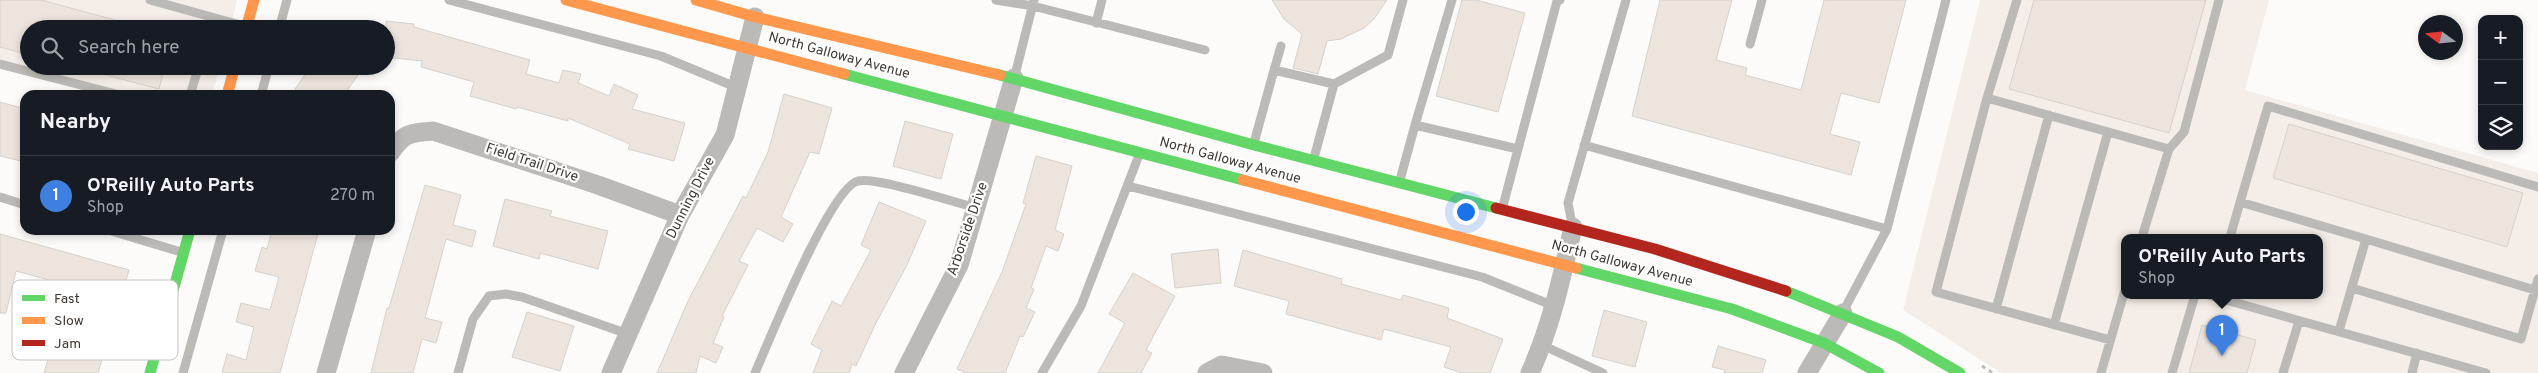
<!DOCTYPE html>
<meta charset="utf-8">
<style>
body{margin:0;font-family:Overpass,sans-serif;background:#20242c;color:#f1f3f6}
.controls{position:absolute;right:15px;top:15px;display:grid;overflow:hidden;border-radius:10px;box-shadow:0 2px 8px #0003}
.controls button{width:45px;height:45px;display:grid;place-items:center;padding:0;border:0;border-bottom:1px solid #363941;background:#171b24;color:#f1f3f6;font:25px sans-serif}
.compass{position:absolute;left:2418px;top:15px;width:45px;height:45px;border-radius:50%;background:#171b24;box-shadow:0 2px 8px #0003;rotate:285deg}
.you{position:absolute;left:1465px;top:211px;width:18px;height:18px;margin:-12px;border:4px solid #fff;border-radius:50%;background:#1a73e8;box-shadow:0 0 0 8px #1a73e833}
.badge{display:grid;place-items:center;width:32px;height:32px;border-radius:50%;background:#837d78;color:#fff;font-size:16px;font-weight:700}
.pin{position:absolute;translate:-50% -41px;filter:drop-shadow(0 1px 2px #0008)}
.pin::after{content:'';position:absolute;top:26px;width:18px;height:15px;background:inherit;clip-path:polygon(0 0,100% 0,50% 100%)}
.popup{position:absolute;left:2121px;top:234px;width:202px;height:65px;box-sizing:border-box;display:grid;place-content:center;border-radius:10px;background:#171b24;filter:drop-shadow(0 1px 4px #0005);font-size:16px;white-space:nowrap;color:#9ea1a6}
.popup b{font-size:19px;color:#f1f3f6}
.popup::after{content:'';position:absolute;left:50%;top:100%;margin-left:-10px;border:10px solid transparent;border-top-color:#171b24}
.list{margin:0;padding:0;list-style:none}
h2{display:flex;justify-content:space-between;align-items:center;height:65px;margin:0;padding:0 20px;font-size:21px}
h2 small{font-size:16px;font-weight:400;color:#9ea1a6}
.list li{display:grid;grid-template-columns:32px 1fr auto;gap:15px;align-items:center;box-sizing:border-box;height:80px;padding:0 20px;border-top:1px solid #363941}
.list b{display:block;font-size:19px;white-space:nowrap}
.list p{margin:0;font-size:16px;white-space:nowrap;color:#9ea1a6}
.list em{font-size:16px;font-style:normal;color:#9ea1a6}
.icon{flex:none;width:28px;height:28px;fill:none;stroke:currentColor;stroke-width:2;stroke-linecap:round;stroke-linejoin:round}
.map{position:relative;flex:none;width:2538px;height:373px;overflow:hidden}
.search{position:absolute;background:#171b24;box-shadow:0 2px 8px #0003;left:20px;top:20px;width:375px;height:55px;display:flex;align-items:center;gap:12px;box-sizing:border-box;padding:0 18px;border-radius:28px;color:#9ea1a6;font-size:19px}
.panel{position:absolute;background:#171b24;box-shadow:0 2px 8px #0003;left:20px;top:90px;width:375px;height:145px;border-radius:15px}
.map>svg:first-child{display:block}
</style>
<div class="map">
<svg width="2538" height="373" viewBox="0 0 2538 373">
<rect width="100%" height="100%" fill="#fdfbf9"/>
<path fill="#f5eee8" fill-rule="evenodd" d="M0 0H237L230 29H29V66H220L212 95H102L0 69Z
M1980 0H2269L2245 90 2538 173V373H2001L1903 310ZM2124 237H2320V295H2124Z"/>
<path fill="#ece4dd" stroke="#d5d1cc" d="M0 0H41L130 24V29H29V55L0 47Z
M1272 0H1387L1374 19 1364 28 1341 39 1327 41 1318 74 1293 68 1302 34 1284 19Z
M1462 0H1476L1525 13 1498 112 1436 96Z
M1660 0H1732L1716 60 1747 68 1745 75 1801 90 1824 0H1906L1879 103 1841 93 1830 134 1860 142 1851 175 1632 116Z
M2034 0H2206L2169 133 2009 89Z
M386 21 414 24V27L530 60 526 74 559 83 563 70 581 74 578 83 609 96 614 84 638 95 632 109 685 123 674 161 628 149 630 144 568 118V121L517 107 516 109 470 96 474 82 421 67 422 61 386 57Z
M92 66H165L159 89 91 71Z
M311 66H346L358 75 344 95H303L295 89Z
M784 94 832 108 819 154 810 152 781 217 793 224 783 242 757 228 739 261 748 265 722 316 724 317 713 343 723 347 716 363 700 356 696 373H657L688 301 743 196 746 198 768 152Z
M0 102 25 109V162L0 156Z
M905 121 953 134 941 179 893 166Z
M2289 124 2523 193 2507 247 2273 178Z
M1036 156 1072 166 1055 230 1064 234 1058 251 1046 246 1031 288 1034 289 1026 308 1035 312 1023 337 1020 336 1005 373H966L957 369 1002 272 1026 204 1023 203Z
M425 185 461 195 453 225 476 231 472 247 446 239 425 318 442 322 436 343 422 339 413 373H371L387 308H389Z
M505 199 552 211 550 216 608 231 598 269 540 253 539 259 493 246Z
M879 202 926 221 907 265 876 323 856 366 852 364 849 373H813L822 350 811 344 832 301 841 306 871 250 861 245Z
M272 230H319L280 373H222L227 354 246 360 254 327 236 322 241 303 270 310 279 277 255 271 262 247 267 249Z
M0 234 129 270 98 373H44L52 346 73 351 90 291 16 271 6 313H0Z
M1218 249 1221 283 1175 288 1171 254Z
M1243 250 1342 279 1341 284 1401 300 1403 295 1449 308 1447 318 1503 339 1490 373H1462L1444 367 1451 347 1384 329 1381 340 1286 314 1289 301 1234 286Z
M1133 273 1175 296 1146 350 1152 353 1141 373H1098L1125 323 1109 314Z
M1604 310 1647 322 1635 367 1592 356Z
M527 312 574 326 560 371 512 357Z
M2202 325 2256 340 2247 373H2189Z
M1718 346 1766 360 1762 373H1724L1725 370 1712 367Z"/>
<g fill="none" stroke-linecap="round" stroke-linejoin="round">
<path stroke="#c0bebb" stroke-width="3" stroke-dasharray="4 4" stroke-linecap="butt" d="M1982 366 1993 373"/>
<path stroke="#bcbab7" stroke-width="9" d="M150 0 244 26
M449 0 661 56 738 88
M996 0 1033 6 1205 50
M1096 23 1102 0
M210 29 214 18
M279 29 287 0
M1750 44 1762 0
M0 64 120 95
M1274 70 1281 46
M1015 75 1034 0
M190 95 199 66
M261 95 269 66
M1987 98 2017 0
M1415 125 1452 0
M1254 143 1274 70 1334 84
M1584 145 1887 229
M2169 149 2184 132 2219 0
M1314 158 1334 84 1388 55 1403 0
M1400 180 1415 125 1518 149
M1128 186 1482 277 1554 306
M0 197 25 205
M2240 202 2366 239
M1503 206 1557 1 1560 0
M1572 224 1568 203 1626 0
M108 230 181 252
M2230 237 2268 106 2538 187
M2352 288 2521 339 2538 279
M2208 295 2486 373
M1996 309 2049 115
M1844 310 1887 229 1946 0
M2054 325 2108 132
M2339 331 2366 239 2538 291
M2110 340 1936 292 1987 98 2169 149 2142 237
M1542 345 1603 373
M183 373 223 230
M458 373 473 319 489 296 506 294 522 297 628 334
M755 373C769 341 830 188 858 181 878 177 953 202 977 208
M1042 373 1081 306 1139 155
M2101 373 2124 293
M2172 373 2195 295
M2283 373 2299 321
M2412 373 2417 353"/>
<path stroke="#bcbab7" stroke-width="19" d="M390 153C404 133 409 133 433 131L598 185 680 215
M326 373 367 230
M611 373 680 215 725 135 755 17
M904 373 959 265 1014 78
M1207 373 1222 365 1263 373
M1530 373C1551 326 1562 277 1573 227
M1807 373 1843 313"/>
<path stroke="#63d668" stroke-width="11" d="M844 74 1243 180
M1000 75 1254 145 1496 208
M1576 268 1732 309 1824 343 1879 373
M1786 291 1898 337 1960 373
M150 373 190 230"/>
<path stroke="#ff974d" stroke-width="11" d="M566 0 844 74
M696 0 755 17 1000 75
M246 29 254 0
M227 95 235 66
M1243 180 1576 268"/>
<path stroke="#b3261e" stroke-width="11" d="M1496 208 1655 249 1786 291"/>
</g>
<g text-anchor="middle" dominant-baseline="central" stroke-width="4.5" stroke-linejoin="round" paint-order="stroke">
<g font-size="14" fill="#413932" stroke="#fff">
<text transform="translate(839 56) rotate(15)">North Galloway Avenue</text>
<text transform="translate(1230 161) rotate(15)">North Galloway Avenue</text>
<text transform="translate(532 163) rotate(18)">Field Trail Drive</text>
<text transform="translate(691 198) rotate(-63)">Dunning Drive</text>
<text transform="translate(968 229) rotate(-71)">Arborside Drive</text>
<text transform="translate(1622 264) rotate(15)">North Galloway Avenue</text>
</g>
</g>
<rect x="12" y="280" width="166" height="80" rx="8" fill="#fff" stroke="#c6c4c2" stroke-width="1"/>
<rect x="22" y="295" width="23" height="6" fill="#63d668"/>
<rect x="22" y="317" width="23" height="7" fill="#ff974d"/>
<rect x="22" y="340" width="23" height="6" fill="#b3261e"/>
<g font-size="14" fill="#413932">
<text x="54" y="303">Fast</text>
<text x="54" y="325">Slow</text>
<text x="54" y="348">Jam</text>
</g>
</svg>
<div class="controls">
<button>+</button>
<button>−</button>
<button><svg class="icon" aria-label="layers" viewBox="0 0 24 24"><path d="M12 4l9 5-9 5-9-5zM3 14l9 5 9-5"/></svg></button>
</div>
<svg class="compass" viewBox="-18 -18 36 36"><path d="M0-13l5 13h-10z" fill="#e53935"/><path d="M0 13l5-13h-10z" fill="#9ea1a6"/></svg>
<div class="you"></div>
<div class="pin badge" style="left:2222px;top:356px;background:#3f7fe0">1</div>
<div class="popup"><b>O'Reilly Auto Parts</b>Shop</div>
<div class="search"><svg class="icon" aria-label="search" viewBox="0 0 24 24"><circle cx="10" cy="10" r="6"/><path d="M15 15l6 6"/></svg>Search here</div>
<section class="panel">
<h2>Nearby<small></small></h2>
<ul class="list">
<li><span class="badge" style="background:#3f7fe0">1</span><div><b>O'Reilly Auto Parts</b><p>Shop</p></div><em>270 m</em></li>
</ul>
</section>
</div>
